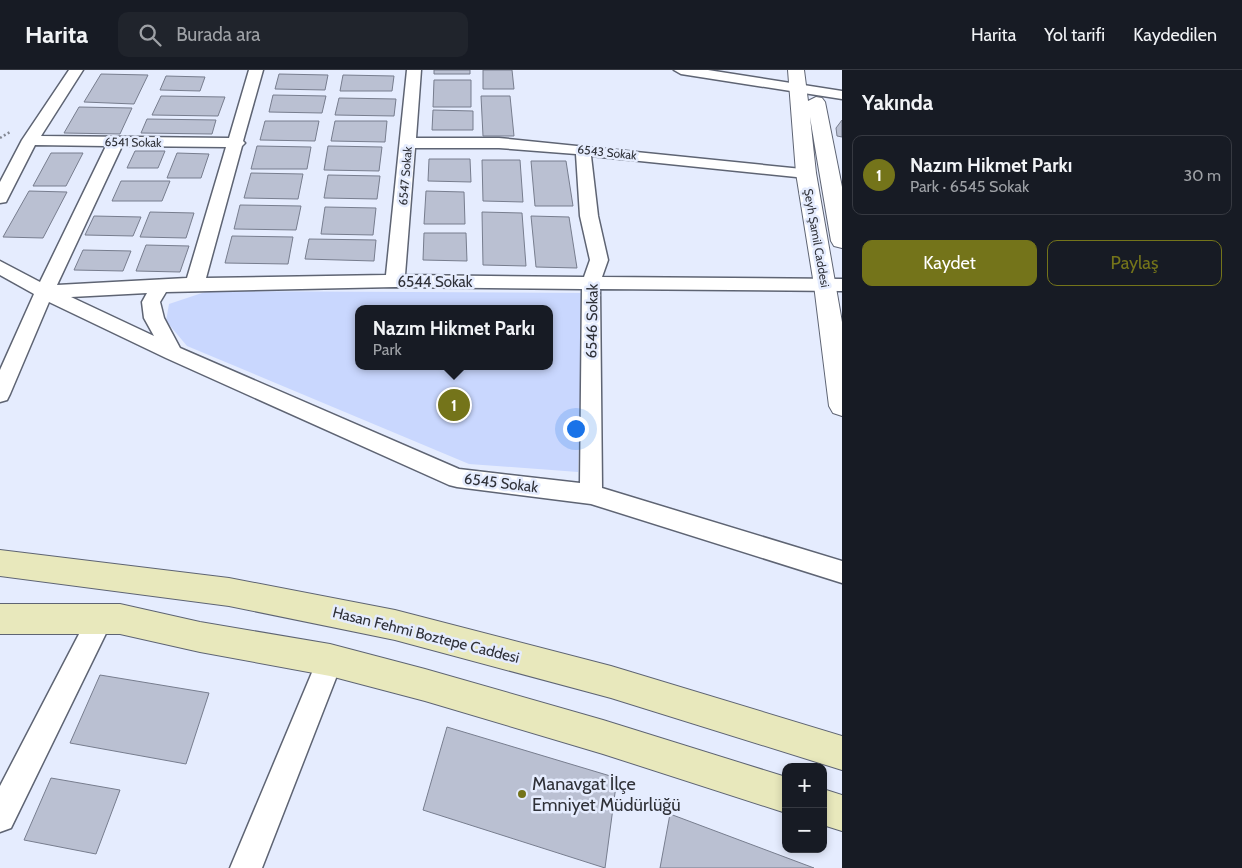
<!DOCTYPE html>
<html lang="tr">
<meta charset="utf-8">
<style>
body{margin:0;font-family:Cabin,sans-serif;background:#20242c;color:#f1f3f6}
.controls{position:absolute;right:15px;bottom:15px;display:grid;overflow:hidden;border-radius:10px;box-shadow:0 2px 8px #0003}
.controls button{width:45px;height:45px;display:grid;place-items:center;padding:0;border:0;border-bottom:1px solid #363941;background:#171b24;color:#f1f3f6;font:25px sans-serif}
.you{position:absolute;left:575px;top:358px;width:18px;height:18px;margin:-12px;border:4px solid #fff;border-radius:50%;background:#1a73e8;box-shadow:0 0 0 8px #1a73e833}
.badge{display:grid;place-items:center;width:32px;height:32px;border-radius:50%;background:#74741a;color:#fff;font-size:16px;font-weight:700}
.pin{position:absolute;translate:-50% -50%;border:2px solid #fff;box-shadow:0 1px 5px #0006}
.popup{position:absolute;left:355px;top:235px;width:198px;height:65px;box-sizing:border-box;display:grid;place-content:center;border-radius:10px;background:#171b24;filter:drop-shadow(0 1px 4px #0005);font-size:16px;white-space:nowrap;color:#9ea1a6}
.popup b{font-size:19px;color:#f1f3f6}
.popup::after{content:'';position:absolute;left:50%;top:100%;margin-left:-10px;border:10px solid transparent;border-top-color:#171b24}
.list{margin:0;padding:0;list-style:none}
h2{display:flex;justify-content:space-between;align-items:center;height:65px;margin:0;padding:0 20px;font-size:21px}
h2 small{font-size:16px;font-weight:400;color:#9ea1a6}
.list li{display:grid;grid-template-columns:32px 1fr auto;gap:15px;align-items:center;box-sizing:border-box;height:80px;margin:0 10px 10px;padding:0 10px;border:1px solid #363941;border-radius:10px}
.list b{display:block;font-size:19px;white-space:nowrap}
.list p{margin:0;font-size:16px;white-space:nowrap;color:#9ea1a6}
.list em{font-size:16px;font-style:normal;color:#9ea1a6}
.actions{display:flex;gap:10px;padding:15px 20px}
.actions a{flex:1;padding:11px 0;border:1px solid #74741a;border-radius:10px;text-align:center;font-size:18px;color:#74741a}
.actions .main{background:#74741a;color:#fff}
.icon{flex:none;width:28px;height:28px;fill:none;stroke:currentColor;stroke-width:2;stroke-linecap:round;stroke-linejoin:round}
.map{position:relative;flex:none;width:842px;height:798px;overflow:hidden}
header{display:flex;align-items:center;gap:30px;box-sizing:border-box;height:70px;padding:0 25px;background:#171b24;border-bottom:1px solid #363941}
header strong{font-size:24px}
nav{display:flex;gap:28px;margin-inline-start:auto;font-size:18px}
.search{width:350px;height:45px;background:#20242c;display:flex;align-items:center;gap:12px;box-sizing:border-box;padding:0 18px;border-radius:10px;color:#9ea1a6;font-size:19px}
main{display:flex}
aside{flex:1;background:#171b24}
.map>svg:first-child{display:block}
</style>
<header>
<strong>Harita</strong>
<div class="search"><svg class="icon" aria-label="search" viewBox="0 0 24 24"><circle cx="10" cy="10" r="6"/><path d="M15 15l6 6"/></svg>Burada ara</div>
<nav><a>Harita</a><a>Yol tarifi</a><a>Kaydedilen</a></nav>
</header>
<main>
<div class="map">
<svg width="842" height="798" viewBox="0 0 842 798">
<rect width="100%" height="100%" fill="#e5ecfe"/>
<path fill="#c9d7fe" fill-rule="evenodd" d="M208 221 584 223 578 402 469 394 187 276 166 251 169 234ZM359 239H549V296H359Z"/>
<path fill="#bac0d2" stroke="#777d8e" d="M434 0H470V4H434Z
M483 0H512L514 19H483Z
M101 4 148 5 134 34 84 32Z
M279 4 328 5 325 20 275 19Z
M343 5 394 6 392 21H340Z
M166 6 205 7 200 21 160 20Z
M434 10H471V37H433Z
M273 25 326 26 322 43 269 42Z
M161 26 225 27 218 46 152 45Z
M481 26H510L514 66H483Z
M339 28 396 29 394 46 335 45Z
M79 37 132 38 120 64 64 63Z
M433 40 473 41V60H432Z
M147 49 216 50 212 64 141 63Z
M842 50V67L837 66 836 58Z
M265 51H319L315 71 260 70Z
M335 51H387L385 72 331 71Z
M257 76 311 77 307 99H251Z
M328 76 382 77 379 101 324 100Z
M135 81H165L158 98H127Z
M51 83H83L66 116H33Z
M177 83 209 84 201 108H167Z
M429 89H470L471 112 428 111Z
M482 90H520L523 132 483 131Z
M531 91H566L573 136H535Z
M251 103 303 104 298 129 244 128Z
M328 105 380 106 377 129 324 128Z
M121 111H170L162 131H112Z
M29 121 67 122 43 168 3 167Z
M426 121 464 122 465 154H424Z
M240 135 301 136 296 160 234 159Z
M325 137 376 138 373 165 321 164Z
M150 142 194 143 186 168 140 167Z
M482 142 522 143 526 196 483 195Z
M94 146 141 147 133 166 85 165Z
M531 146 569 147 577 198 536 197Z
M424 163H466L467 191 423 190Z
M232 166 293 167 288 194 225 193Z
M309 169 376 170 374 191 305 189Z
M146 175 189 176 180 202 136 201Z
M83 180 131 181 123 201 74 200Z
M100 605 209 623 186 694 70 673Z
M447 657 617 708 605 798 423 740Z
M51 708 120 720 96 784 24 770Z
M670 744 814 798H660Z"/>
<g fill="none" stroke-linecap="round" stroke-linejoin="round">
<g stroke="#5e6473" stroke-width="3">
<path id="minor" d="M69 0H83L41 66 229 68 249 0H263L243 71 245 73 242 76 206 208 386 205 407 0H421L416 68H499L812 100 814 103 812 106 806 108 591 86 598 146 608 190 602 207 842 209V221L600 219 602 418 842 491V513L591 434 457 417 449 415 166 288 49 232 10 324 7 330 0 332V300L34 224 0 205V191L40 212 106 76 35 75 8 128 6 132 0 133V112L22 70ZM122 76 226 77 187 208 57 215ZM415 78H499L576 84 580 146 590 190 584 207 405 205ZM395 217 582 219 580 413 459 399 180 278 164 248 160 232 166 222ZM147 223 142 232 144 248 154 266 71 227Z
M674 0H708L842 21V29L681 4Z
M100 537 109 541 113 549 11 758 0 762V716L91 541Z
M330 577 339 581 343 590 262 798H230L321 581Z"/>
</g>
<g stroke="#5e6473" stroke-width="2">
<path id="tertiary" d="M788 0H804L808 31 816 27 822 28 825 32 842 117V178L834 176 831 171 810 47 816 103 842 252V346L833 343 829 336 814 215 796 103Z"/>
</g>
<g stroke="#5e6473" stroke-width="2">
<path id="secondary" d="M0 480 229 508 395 540 611 596 842 666V700L611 628 395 570 229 536 0 506Z
M0 534H120L200 552 330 574 425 599 603 650 786 707V743L603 684 425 631 330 606 200 582 120 564H0Z
M823 719 842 725V761L823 755Z"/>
</g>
<path stroke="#838894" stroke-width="2.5" stroke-dasharray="2 2.5" stroke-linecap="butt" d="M0 68 10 62"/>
<use href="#minor" fill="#fff" fill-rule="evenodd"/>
<use href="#tertiary" fill="#fff" fill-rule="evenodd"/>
<use href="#secondary" fill="#e8e8bc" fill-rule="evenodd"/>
</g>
<circle fill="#74741a" stroke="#e5ecfe" stroke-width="2" cx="522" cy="724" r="5"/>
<g text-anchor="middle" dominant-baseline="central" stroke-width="5" stroke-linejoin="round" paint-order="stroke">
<g font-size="12" fill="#2f3138" stroke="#e5ecfe">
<text transform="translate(133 72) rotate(1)">6541 Sokak</text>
<text transform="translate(607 82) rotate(6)">6543 Sokak</text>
<text transform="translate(405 106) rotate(-85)">6547 Sokak</text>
<text transform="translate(817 168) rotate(80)">Şeyh Şamil Caddesi</text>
</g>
<g font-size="15" fill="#2f3138" stroke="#e5ecfe">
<text x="435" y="212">6544 Sokak</text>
<text transform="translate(592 251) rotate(-89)">6546 Sokak</text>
<text transform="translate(501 413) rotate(7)">6545 Sokak</text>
<text transform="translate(426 565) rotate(14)">Hasan Fehmi Boztepe Caddesi</text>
</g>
<g font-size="18" fill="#2f3138" stroke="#e5ecfe" text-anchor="start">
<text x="532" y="714">Manavgat İlçe<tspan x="532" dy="21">Emniyet Müdürlüğü</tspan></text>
</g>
</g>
</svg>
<div class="controls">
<button>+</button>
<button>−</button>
</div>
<div class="you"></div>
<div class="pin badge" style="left:454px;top:335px">1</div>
<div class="popup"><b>Nazım Hikmet Parkı</b>Park</div>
</div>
<aside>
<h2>Yakında<small></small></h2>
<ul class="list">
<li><span class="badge">1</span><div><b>Nazım Hikmet Parkı</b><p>Park · 6545 Sokak</p></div><em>30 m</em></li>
</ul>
<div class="actions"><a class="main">Kaydet</a><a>Paylaş</a></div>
</aside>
</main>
